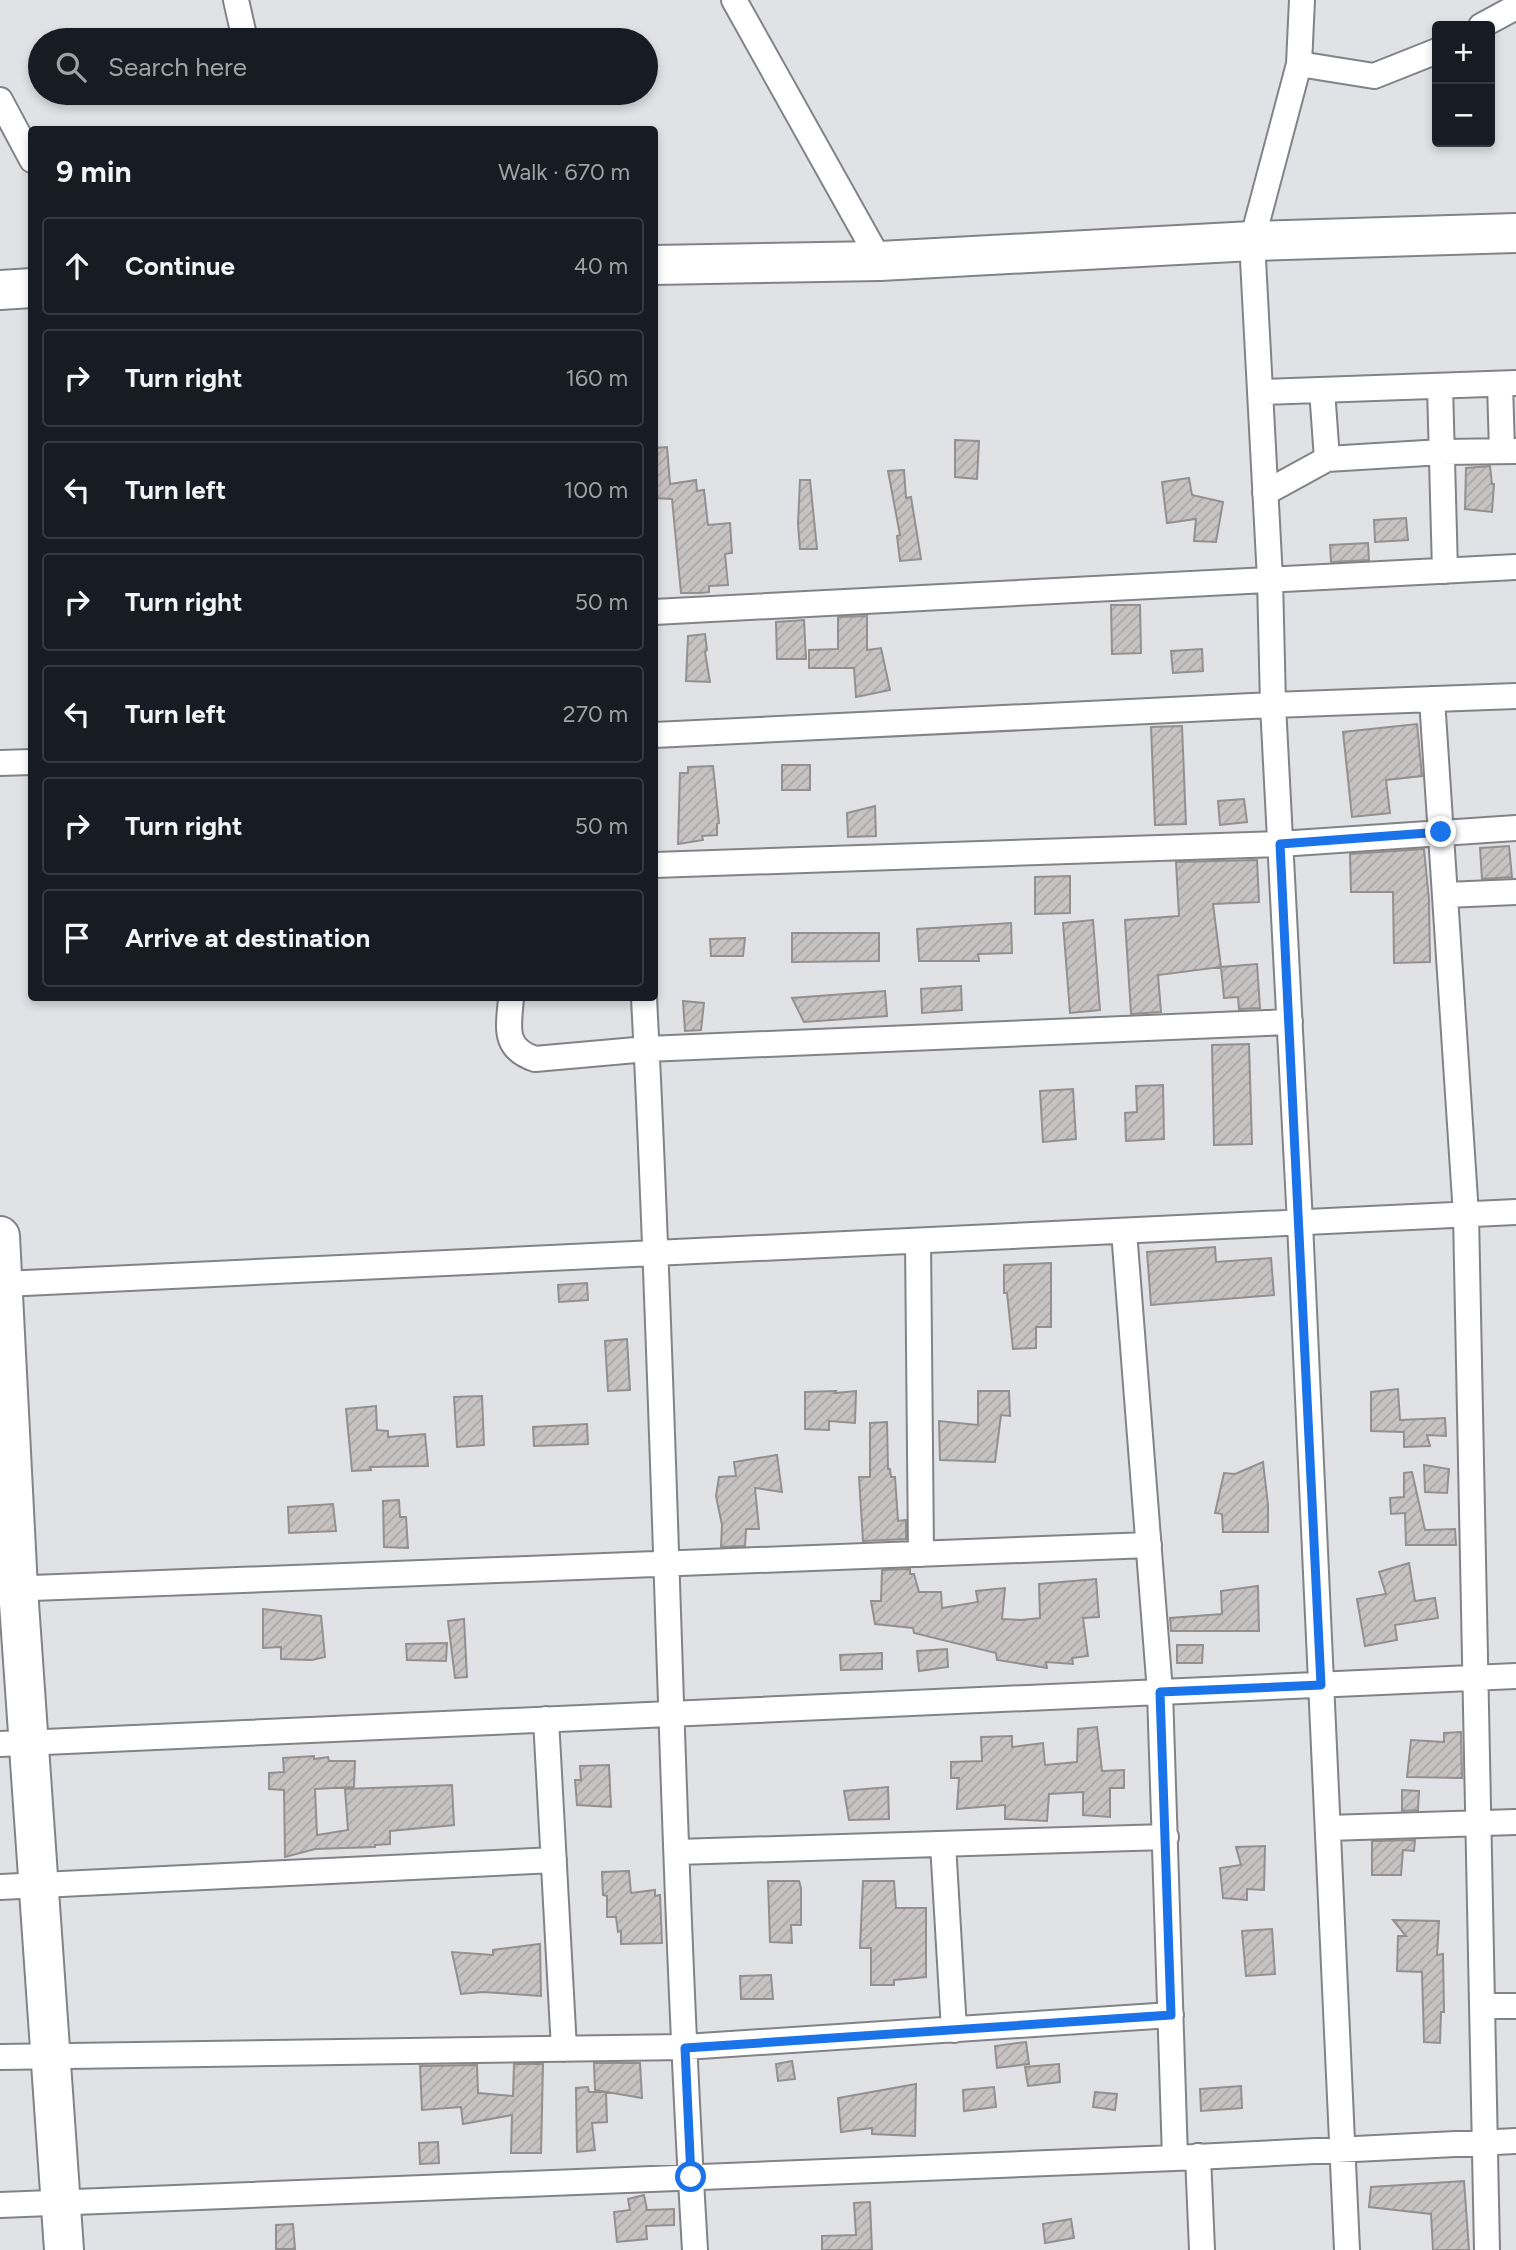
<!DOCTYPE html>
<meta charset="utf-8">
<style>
body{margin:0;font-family:Figtree,sans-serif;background:#242831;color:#f1f3f6}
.controls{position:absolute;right:21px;top:21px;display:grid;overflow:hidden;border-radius:7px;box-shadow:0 4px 10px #0003}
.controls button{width:63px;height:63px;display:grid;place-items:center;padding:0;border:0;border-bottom:2px solid #363941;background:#171b24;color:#f1f3f6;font:35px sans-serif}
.stop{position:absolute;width:21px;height:21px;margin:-16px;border:5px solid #1a73e8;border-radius:50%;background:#fff}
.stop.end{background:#1a73e8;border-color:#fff;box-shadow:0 2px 7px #0008}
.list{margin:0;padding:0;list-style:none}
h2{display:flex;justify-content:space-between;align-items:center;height:91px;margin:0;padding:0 28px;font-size:30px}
h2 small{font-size:23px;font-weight:400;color:#9ea1a6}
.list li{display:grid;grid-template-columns:46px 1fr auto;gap:21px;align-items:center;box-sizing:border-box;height:98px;margin:0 14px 14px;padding:0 14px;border:2px solid #363941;border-radius:7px}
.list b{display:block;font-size:26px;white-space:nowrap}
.list em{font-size:23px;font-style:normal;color:#9ea1a6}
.icon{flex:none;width:38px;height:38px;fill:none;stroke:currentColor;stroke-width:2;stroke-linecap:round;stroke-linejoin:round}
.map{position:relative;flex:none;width:1516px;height:2250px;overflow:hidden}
.search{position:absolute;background:#171b24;box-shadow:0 4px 10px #0003;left:28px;top:28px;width:630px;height:77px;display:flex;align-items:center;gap:18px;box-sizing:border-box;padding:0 24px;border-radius:38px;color:#9ea1a6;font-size:26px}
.panel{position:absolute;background:#171b24;box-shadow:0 4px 10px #0003;left:28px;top:126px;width:630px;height:875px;border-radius:7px}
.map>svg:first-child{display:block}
</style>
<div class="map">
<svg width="1516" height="2250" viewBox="0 0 1516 2250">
<defs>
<pattern id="building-hatch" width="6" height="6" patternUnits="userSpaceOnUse" patternTransform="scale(1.75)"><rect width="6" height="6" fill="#c7c3c2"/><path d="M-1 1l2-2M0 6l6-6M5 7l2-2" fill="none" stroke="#aaa7a6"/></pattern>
</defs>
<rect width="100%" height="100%" fill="#e1e2e5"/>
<path fill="url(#building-hatch)" stroke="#93908f" stroke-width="2" d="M955 440 979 441 977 479 955 477Z
M667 447 670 484 696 480 697 491 704 490 708 525 730 523 732 553 725 554 728 585 709 586V592L700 593H681L672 499 654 498V448Z
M1490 466 1492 484H1494L1492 512 1465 509 1466 468Z
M904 470 906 498 911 497 921 559 900 561 897 536 900 535 888 471Z
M1189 478 1192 495 1223 502 1216 542 1194 541 1196 519 1167 523 1162 482Z
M800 480H810L817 549H800L798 524Z
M1406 518 1408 540 1375 542 1374 520Z
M1368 543 1369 560 1331 562 1330 545Z
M1111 605H1140L1141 653 1112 654Z
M867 616V650L881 648 890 690 856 697 854 668H809V650L838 649V617Z
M804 620 806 659H777L776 622Z
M705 634 707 650 705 652 710 682 686 681 688 636Z
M1202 649 1203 671 1173 673 1171 651Z
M1417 724 1422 776 1386 780 1390 813 1352 817 1343 732Z
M1182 726 1186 824 1155 825 1151 727Z
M782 765H810V790H782Z
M713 766 719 823 717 824V835L702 836 703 840 678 844 680 773H688V767Z
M1244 799 1247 822 1220 825 1218 801Z
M875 806 876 836 848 837 847 813Z
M1509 846 1512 877 1482 879 1480 848Z
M1424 849 1429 900 1430 962 1394 963 1393 892H1351L1350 854Z
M1257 860 1259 902 1213 904 1221 967 1158 975 1161 1012 1131 1014 1125 920 1179 916 1176 862Z
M1070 876V913L1035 914V877Z
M1093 920 1100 1010 1070 1013 1063 923Z
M1011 923 1012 953 978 954 979 961H919L917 929Z
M792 933H879V961L792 962Z
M745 938 743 956H711L710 939Z
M1257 964 1260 1008 1239 1009 1238 997 1224 998 1221 967Z
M961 986 962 1010 922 1013 921 989Z
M885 991 887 1016 804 1022 792 998Z
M683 1001 704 1003 701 1030 685 1031Z
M1249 1044 1252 1144 1214 1145 1212 1045Z
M1163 1085 1164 1139 1126 1141 1125 1113 1137 1112 1136 1086Z
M1073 1089 1076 1139 1043 1142 1040 1091Z
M1215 1247 1216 1262 1271 1258 1274 1295 1151 1305 1147 1252Z
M1051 1263V1327H1036V1348L1013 1349 1007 1293H1004V1265Z
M587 1283 588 1300 559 1302 558 1285Z
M627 1339 630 1390 608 1391 605 1341Z
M1398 1389 1400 1420 1445 1418 1446 1436 1427 1435 1430 1446 1404 1447V1432L1371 1431V1392Z
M836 1391 835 1393 856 1391 855 1423 829 1421V1430L805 1429V1392Z
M978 1391H1009L1010 1416 1001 1415 995 1462 940 1460 939 1421 978 1425Z
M482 1396 484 1445 457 1447 454 1397Z
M376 1406 377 1430 388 1431V1437L425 1434 428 1466 370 1467 371 1470 352 1471 346 1409Z
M887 1422 888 1469H890L891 1477H895L898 1521 906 1520V1539L863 1541 859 1477H870V1423Z
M587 1424 588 1444 534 1446 533 1427Z
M777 1455 782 1492 755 1488 759 1529H746L745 1546 721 1547 722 1525 716 1496 719 1477 736 1476 734 1462Z
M1263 1462 1268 1505V1532H1223L1222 1514 1215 1513 1224 1473 1235 1474Z
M1424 1465 1449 1469 1447 1493 1425 1492Z
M1412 1472 1425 1530 1455 1529 1456 1545H1406L1405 1513 1391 1514 1390 1498 1404 1497V1473Z
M399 1500 400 1517H406L408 1548 384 1547 383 1501Z
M333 1504 336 1531 289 1533 288 1507Z
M1409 1563 1415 1601 1435 1598 1438 1618 1395 1625 1397 1640 1365 1646 1357 1599 1386 1594 1379 1572Z
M910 1569V1574H914L919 1592H941L942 1608 978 1602 976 1591 1005 1588 1002 1619 1021 1620 1040 1618 1039 1584 1096 1579 1099 1617 1083 1618 1088 1656 1072 1658 1073 1664 1046 1662 1047 1668 997 1660 996 1653 914 1633 913 1628 875 1624 871 1601H881L882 1570Z
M1258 1586 1259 1631H1171L1170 1618 1222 1614 1221 1591Z
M263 1609 321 1616 325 1657 312 1660 281 1659V1647L263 1648Z
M464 1619 467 1677 455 1678 448 1621Z
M447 1643 446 1661 407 1660 406 1644Z
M1177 1645H1203L1202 1663H1177Z
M947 1649 948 1667 919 1671 917 1651Z
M882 1653V1669L841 1670 840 1655Z
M1097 1727 1102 1771 1124 1770V1788H1110V1817L1083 1815V1792L1049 1794 1047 1821 1005 1819V1805L957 1809 959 1778H951V1762L982 1761 981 1737 1012 1736V1747L1043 1743 1045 1765 1077 1762 1078 1729Z
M1461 1732 1462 1778 1407 1777 1411 1740 1444 1742V1733Z
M314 1756V1759L328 1757 329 1761H355L354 1787 315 1789 317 1835 348 1830 345 1789 452 1785 454 1825 390 1831V1844L375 1845V1847L315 1849 285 1857 284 1790 269 1789V1773L284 1772 283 1758Z
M609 1765 611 1807 577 1805 575 1780H581L580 1766Z
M888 1787 889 1819 849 1820 844 1791Z
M1402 1790 1419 1791 1418 1810 1402 1811Z
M1415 1840 1414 1851 1403 1850 1401 1875H1372V1841Z
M1265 1846 1264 1890 1247 1889V1900L1223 1898 1220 1868 1241 1865 1236 1847Z
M629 1871 631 1893 655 1890V1896L660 1895 662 1943 621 1944V1931L618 1932 616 1917H607V1896L603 1895 602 1872Z
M768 1881H799L801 1888V1925H791L792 1943 770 1942Z
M863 1881H894L896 1908H926V1977L894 1980V1985H871V1948H860Z
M1393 1920 1439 1921 1437 1955 1443 1954 1444 2012H1441L1440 2043 1424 2042 1422 1972 1397 1971 1398 1936H1406Z
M1272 1929 1275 1974 1246 1976 1242 1931Z
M540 1944 541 1996 483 1992 461 1994 452 1952 493 1955V1950Z
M771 1975 773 1999H741L740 1976Z
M1026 2042 1029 2064 997 2068 995 2046Z
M792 2061 795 2079 778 2081 776 2064Z
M594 2063H640L642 2098 595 2090Z
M514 2064H543L541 2153H511L512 2115 463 2124 461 2107 422 2110 420 2066 477 2065 478 2093 513 2096Z
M1059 2064 1060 2082 1028 2086 1025 2067Z
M916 2084 915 2136 872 2134V2128L841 2132 838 2098Z
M1241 2086 1242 2108 1201 2111 1200 2089Z
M588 2087 589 2092H606L607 2122 592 2123 595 2150 577 2152 576 2088Z
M994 2087 996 2107 964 2111 963 2090Z
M1095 2092 1117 2094 1115 2110 1093 2107Z
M438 2142 439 2163 420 2164 419 2143Z
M1464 2181 1469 2250H1433L1431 2214 1369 2207 1371 2187Z
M644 2195 647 2210 674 2209V2225L646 2226 647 2239 617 2242 614 2212 630 2210 628 2199Z
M870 2202 872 2250H822V2236L856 2235 854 2203Z
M1071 2219 1074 2238 1045 2243 1043 2224Z
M293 2224 295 2249H276V2225Z"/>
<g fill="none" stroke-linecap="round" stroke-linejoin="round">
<g stroke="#828386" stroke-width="28">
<path id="street" d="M236 0 245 40
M734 0 880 261
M1302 0 1299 64 1252 241 1270 579 1273 705 1300 1223 1347 2250
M1481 26 1516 7
M1299 64 1374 76 1437 51
M0 100 32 160
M1500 384 1502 451
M1440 386 1445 571
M1322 390 1327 459
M1260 392 1516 383
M1265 493 1327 459 1442 452 1516 451
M654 612 1516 567
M1432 699 1466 1215 1487 2250
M654 735 1273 705 1516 696
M0 763 32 762
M654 865 1280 844 1516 828
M1446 895 1516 892
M511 998C509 1026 502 1048 535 1059L647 1049 1290 1022
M644 998C666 1415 670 1833 695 2250
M1124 1231 1160 1692 1175 2158
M918 1241 921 1554
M4 1284 1516 1212
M6 1589 1149 1545
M546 1719 564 2049
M0 1744 1516 1676
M1328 1828 1516 1822
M943 1844 954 2030
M677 1852 1166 1837
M0 1887 554 1860
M1482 2006H1516
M0 2057 685 2047 1171 2015
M1198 2156 1202 2250
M0 2205 1175 2158 1516 2141"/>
</g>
<g stroke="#828386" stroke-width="42">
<path id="primary" d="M654 265 880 261 1252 241 1516 233
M0 290 32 288
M0 1236 18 1589 64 2250"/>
</g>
<use href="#street" stroke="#fff" stroke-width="24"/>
<use href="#primary" stroke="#fff" stroke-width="38"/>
</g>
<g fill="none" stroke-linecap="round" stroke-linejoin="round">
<path stroke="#1a73e8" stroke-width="9" d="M691 2177 685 2048 1171 2015 1160 1692 1321 1685 1280 844 1441 832"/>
</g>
</svg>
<div class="controls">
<button>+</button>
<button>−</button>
</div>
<div class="stop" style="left:691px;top:2177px"></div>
<div class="stop end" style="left:1441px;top:832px"></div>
<div class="search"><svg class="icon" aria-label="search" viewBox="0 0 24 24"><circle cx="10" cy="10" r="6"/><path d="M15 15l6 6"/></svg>Search here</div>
<section class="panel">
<h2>9 min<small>Walk · 670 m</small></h2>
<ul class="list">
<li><svg class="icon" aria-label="ahead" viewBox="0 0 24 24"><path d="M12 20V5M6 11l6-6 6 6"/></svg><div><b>Continue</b></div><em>40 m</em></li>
<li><svg class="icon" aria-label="right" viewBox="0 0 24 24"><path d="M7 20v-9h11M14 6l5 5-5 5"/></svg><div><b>Turn right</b></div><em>160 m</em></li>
<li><svg class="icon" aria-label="left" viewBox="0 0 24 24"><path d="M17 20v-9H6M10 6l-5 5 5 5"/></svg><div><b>Turn left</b></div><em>100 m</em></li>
<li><svg class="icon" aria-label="right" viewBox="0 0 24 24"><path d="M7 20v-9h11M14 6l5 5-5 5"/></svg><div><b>Turn right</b></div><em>50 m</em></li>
<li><svg class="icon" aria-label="left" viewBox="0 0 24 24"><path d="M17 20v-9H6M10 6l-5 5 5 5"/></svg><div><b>Turn left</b></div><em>270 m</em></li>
<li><svg class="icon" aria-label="right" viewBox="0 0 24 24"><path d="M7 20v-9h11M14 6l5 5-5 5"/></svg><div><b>Turn right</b></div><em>50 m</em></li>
<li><svg class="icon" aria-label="arrive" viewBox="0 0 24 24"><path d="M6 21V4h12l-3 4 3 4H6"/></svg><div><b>Arrive at destination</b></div></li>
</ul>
</section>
</div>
